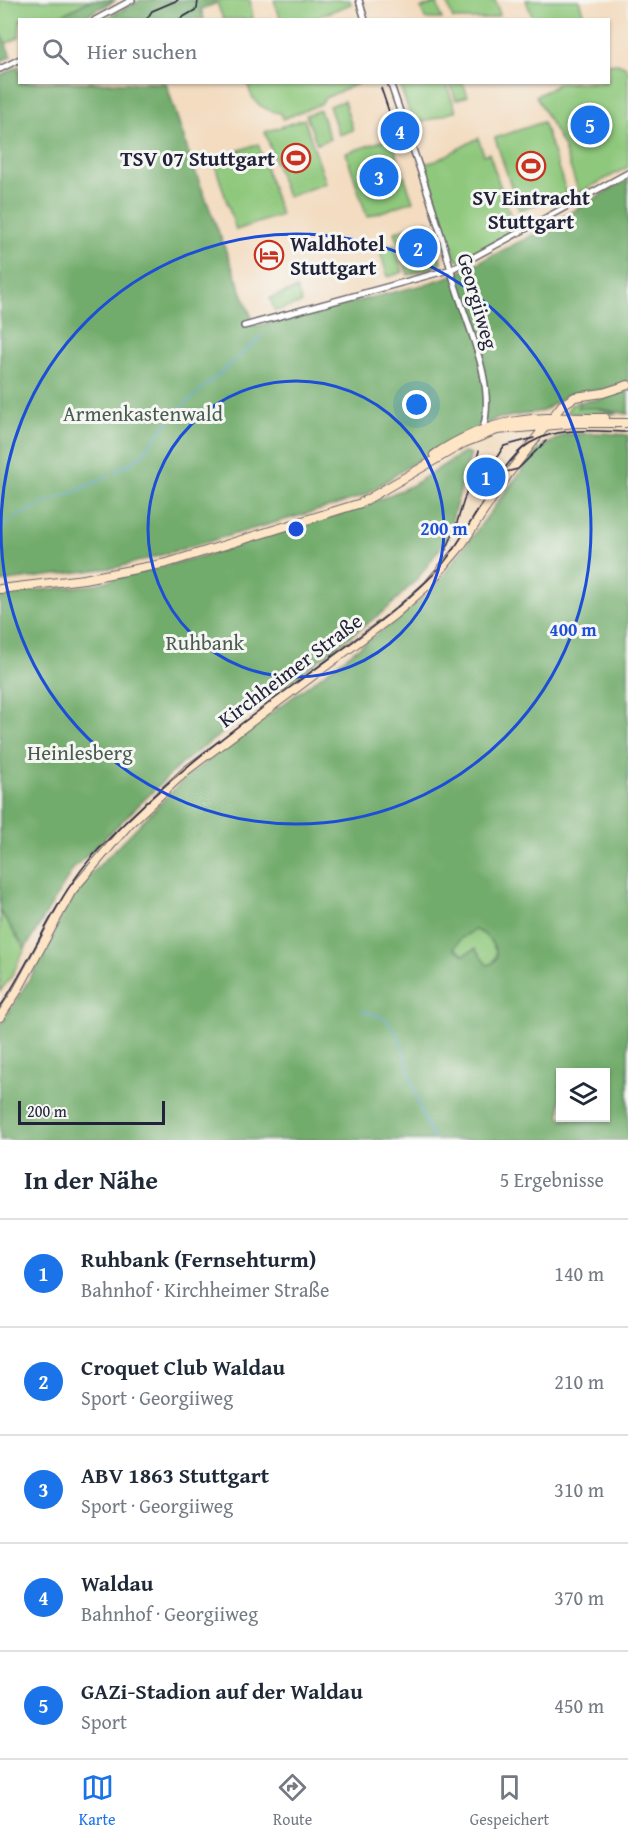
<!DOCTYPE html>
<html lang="de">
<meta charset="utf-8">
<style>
body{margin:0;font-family:"Gentium Book Plus",serif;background:#f2f2f3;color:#1f2937}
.controls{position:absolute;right:18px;bottom:18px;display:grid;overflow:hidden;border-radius:0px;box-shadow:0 2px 4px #0004}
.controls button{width:54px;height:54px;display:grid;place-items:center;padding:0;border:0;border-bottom:2px solid #e0e1e3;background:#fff;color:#1f2937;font:30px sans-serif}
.scale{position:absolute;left:18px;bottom:15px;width:147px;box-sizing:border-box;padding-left:6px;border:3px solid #22223b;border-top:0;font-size:16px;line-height:21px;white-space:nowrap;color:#22223b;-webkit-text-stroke:4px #f6f6f2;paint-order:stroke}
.you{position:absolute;left:417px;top:405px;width:21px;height:21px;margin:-15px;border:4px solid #fff;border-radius:50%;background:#1a73e8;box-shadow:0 0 0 9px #1a73e833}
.badge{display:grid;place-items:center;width:39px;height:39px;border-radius:50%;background:#1a73e8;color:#fff;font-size:20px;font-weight:700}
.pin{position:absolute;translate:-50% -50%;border:3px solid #fff;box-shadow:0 2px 6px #0006}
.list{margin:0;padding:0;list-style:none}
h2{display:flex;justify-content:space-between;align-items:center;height:78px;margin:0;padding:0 24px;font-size:26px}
h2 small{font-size:20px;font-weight:400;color:#747a83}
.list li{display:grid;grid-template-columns:39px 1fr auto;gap:18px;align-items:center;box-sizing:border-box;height:108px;padding:0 24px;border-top:2px solid #e0e1e3}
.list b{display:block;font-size:22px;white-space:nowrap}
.list p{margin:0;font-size:20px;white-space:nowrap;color:#747a83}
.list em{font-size:20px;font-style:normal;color:#747a83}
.icon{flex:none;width:33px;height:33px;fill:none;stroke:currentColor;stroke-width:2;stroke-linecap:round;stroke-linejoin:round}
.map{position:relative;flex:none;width:628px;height:1140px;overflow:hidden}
.search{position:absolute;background:#fff;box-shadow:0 2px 4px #0004;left:18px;right:18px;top:18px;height:66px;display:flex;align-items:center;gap:15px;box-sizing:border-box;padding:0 21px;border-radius:0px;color:#747a83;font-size:22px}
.sheet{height:618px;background:#fff}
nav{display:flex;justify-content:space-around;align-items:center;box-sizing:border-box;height:84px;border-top:2px solid #e0e1e3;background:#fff;font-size:16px;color:#747a83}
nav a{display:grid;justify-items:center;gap:3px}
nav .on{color:#1a73e8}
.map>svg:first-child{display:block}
</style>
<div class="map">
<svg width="628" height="1140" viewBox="0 0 628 1140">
<rect width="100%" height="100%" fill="#f6f6f2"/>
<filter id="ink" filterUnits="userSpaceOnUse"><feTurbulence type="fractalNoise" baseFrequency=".0167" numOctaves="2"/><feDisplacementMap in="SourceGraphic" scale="12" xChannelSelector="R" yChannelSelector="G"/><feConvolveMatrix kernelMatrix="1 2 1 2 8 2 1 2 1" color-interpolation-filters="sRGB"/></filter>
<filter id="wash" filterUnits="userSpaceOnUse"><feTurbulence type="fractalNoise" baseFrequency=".008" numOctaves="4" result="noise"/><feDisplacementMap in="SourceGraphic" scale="24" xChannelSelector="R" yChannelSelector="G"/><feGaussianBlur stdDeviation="1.35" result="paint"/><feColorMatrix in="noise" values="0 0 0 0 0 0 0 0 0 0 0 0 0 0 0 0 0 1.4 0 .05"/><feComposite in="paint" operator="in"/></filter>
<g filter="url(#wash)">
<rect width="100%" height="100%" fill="#f3dcc0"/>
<path fill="#8ec87c" stroke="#58755c" stroke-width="1.5" d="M0 0H91L54 19 20 20 19 37 6 44 0 31Z
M216 0H250L253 19H223Z
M274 0H350L351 4 312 19 281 20Z
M446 0H495L500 15 487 19H453Z
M526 0H579L585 19H533Z
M437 3 442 19H425L421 8Z
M617 63 625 66 628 71V167L579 193 563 146 536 96 556 86 557 83 608 82 609 64Z
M248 83V82L359 83 325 98 321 104 283 119 280 113C262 110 250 101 248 83Z
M399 83H446L456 111 414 125Z
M450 83H463L468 96 456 100Z
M344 101 353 130 339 135 329 106Z
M320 110 330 139 317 144 306 115Z
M304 119 326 183 287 197 265 132Z
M543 122 567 194 519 210 495 138Z
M391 138 413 201 367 217 346 153Z
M478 138 484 155 489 153 515 230 513 233 461 261 456 260 424 164 436 161Z
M258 144 281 215 236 230 213 159Z
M428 221 442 264 408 275 395 232Z
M394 244 403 272 388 277 379 249Z
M297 289 302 303 275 311 270 298Z
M579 402 578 408H596L617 414 566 413 571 405Z
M0 911 25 949 11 977 0 991Z
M474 930C488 932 490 941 497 953L492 964 487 965 475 949 464 955 454 948 460 939Z"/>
<path fill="#72ac6c" stroke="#4a6754" stroke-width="1.5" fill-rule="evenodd" d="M91 0H116L80 19H54Z
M141 0H214L215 4 201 9 204 19H105Z
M0 31 11 56 0 62Z
M19 66 20 82 166 83 192 163 255 326 423 285 453 275 531 236 628 179V381L606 389 569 394 543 411 496 419 433 450 365 495 334 506 119 567 0 582V76Z
M628 390V414L596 408H578L579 402 602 399Z
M603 433 628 435V1140H0V1026L43 957 59 920 87 878 186 777 397 619 433 589 537 450 565 434ZM474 930C488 932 509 960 487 965L475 949 464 955 454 948 460 939ZM560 1072H606V1118H560Z
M464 452 471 454 446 540 418 578 388 608 181 764 73 869 25 949 0 911V594L92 585 221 551 354 510 413 485Z"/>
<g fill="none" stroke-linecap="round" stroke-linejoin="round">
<path stroke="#61a3d5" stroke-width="1.5" d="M116 471 140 457 175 413 262 336
M0 529C28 504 76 495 110 475
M363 1011C370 1014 380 1015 385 1019 410 1038 412 1110 435 1140"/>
</g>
</g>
<g filter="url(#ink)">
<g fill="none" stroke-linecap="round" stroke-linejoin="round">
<g stroke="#6b636a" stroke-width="8">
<path id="street" d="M359 0 365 20
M95 20 132 0
M0 69 20 59
M390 82C412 147 436 212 453 278 465 321 497 384 483 428
M244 326 452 269 628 173"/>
</g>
<g stroke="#6b636a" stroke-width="10">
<path id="secondary" d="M434 455C493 415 536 417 605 418
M0 589 84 579 167 563 361 503 464 443 497 430 577 423H628
M0 1017 16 993 71 892 130 823 187 770 394 615 428 585 460 547 509 473 562 405 575 397 603 393 628 385"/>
</g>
<use href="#street" stroke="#fff" stroke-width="5"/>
<use href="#secondary" stroke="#fee5c5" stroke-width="8"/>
<path stroke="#22223b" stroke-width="1.5" d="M146 20 152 11 178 0
M178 20 197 9 198 0
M381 88 403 153
M534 438 504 446 497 457 499 467 506 472 518 469 546 441
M446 550 455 529 479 451
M0 1007C35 955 55 896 98 850 160 784 230 731 303 678 348 645 395 613 434 574 467 541 496 463 530 443 559 426 596 431 628 432"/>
</g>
</g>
<g fill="none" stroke="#1d4ed8" stroke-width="3">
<circle cx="296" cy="529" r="148"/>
<circle cx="296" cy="529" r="295"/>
</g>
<defs>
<g id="stadium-ring" transform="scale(1.5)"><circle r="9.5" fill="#f6f6f2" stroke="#c8321e" stroke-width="1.5"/><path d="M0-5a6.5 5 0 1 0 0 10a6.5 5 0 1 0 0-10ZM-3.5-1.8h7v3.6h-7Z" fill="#c8321e"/></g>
<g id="hotel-ring" transform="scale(1.5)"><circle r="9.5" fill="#f6f6f2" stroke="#c8321e" stroke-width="1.5"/><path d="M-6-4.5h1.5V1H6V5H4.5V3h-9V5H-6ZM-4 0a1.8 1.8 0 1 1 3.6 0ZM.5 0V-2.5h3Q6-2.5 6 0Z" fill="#c8321e"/></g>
</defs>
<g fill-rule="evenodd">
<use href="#stadium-ring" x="296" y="158"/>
<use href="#stadium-ring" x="531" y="166"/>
<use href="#hotel-ring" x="269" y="255"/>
</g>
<g text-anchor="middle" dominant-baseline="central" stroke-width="6" stroke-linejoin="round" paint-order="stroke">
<g font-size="21" font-weight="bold" fill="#22223b" stroke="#f6f6f2" text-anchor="end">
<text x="275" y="158">TSV 07 Stuttgart</text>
<text x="531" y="197" text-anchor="middle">SV Eintracht<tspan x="531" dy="24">Stuttgart</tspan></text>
<text x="290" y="243" text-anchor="start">Waldhotel<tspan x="290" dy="24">Stuttgart</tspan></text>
</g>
<g font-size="21" fill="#22223b" stroke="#f6f6f2">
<text transform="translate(478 301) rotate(74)">Georgiiweg</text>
<text transform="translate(290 670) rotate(-37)">Kirchheimer Straße</text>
</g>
<g font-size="21" fill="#485c52" stroke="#f6f6f2">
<text x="143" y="413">Armenkastenwald</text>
<text x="205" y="642">Ruhbank</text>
<text x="80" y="752">Heinlesberg</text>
</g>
</g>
<circle cx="296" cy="529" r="9" fill="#1d4ed8" stroke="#f6f6f2" stroke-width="3"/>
<g font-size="18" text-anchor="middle" font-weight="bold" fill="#1d4ed8" stroke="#f6f6f2" stroke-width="6" stroke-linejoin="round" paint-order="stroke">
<text x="444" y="535">200 m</text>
<text x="573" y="636">400 m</text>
</g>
</svg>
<div class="controls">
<button><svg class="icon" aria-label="layers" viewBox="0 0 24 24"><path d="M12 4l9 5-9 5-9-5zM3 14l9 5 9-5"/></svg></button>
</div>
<div class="scale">200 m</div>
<div class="you"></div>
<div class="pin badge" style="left:486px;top:477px">1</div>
<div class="pin badge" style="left:418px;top:248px">2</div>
<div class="pin badge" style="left:379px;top:177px">3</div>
<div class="pin badge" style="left:400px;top:131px">4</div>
<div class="pin badge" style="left:590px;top:125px">5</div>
<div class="search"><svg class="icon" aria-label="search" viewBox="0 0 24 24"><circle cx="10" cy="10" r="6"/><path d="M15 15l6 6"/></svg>Hier suchen</div>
</div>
<section class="sheet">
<h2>In der Nähe<small>5 Ergebnisse</small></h2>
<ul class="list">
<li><span class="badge">1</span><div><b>Ruhbank (Fernsehturm)</b><p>Bahnhof · Kirchheimer Straße</p></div><em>140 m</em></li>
<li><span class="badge">2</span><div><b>Croquet Club Waldau</b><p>Sport · Georgiiweg</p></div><em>210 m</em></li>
<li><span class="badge">3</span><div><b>ABV 1863 Stuttgart</b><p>Sport · Georgiiweg</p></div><em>310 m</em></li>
<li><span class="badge">4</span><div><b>Waldau</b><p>Bahnhof · Georgiiweg</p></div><em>370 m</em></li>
<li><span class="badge">5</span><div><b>GAZi-Stadion auf der Waldau</b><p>Sport</p></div><em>450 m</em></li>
</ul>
</section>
<nav>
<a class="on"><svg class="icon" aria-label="map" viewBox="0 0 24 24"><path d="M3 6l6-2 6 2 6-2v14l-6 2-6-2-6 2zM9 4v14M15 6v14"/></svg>Karte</a>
<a><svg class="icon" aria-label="directions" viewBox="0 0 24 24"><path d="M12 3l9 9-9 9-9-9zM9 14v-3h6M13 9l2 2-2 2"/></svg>Route</a>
<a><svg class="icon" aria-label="saved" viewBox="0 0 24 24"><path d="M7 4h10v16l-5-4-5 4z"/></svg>Gespeichert</a>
</nav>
